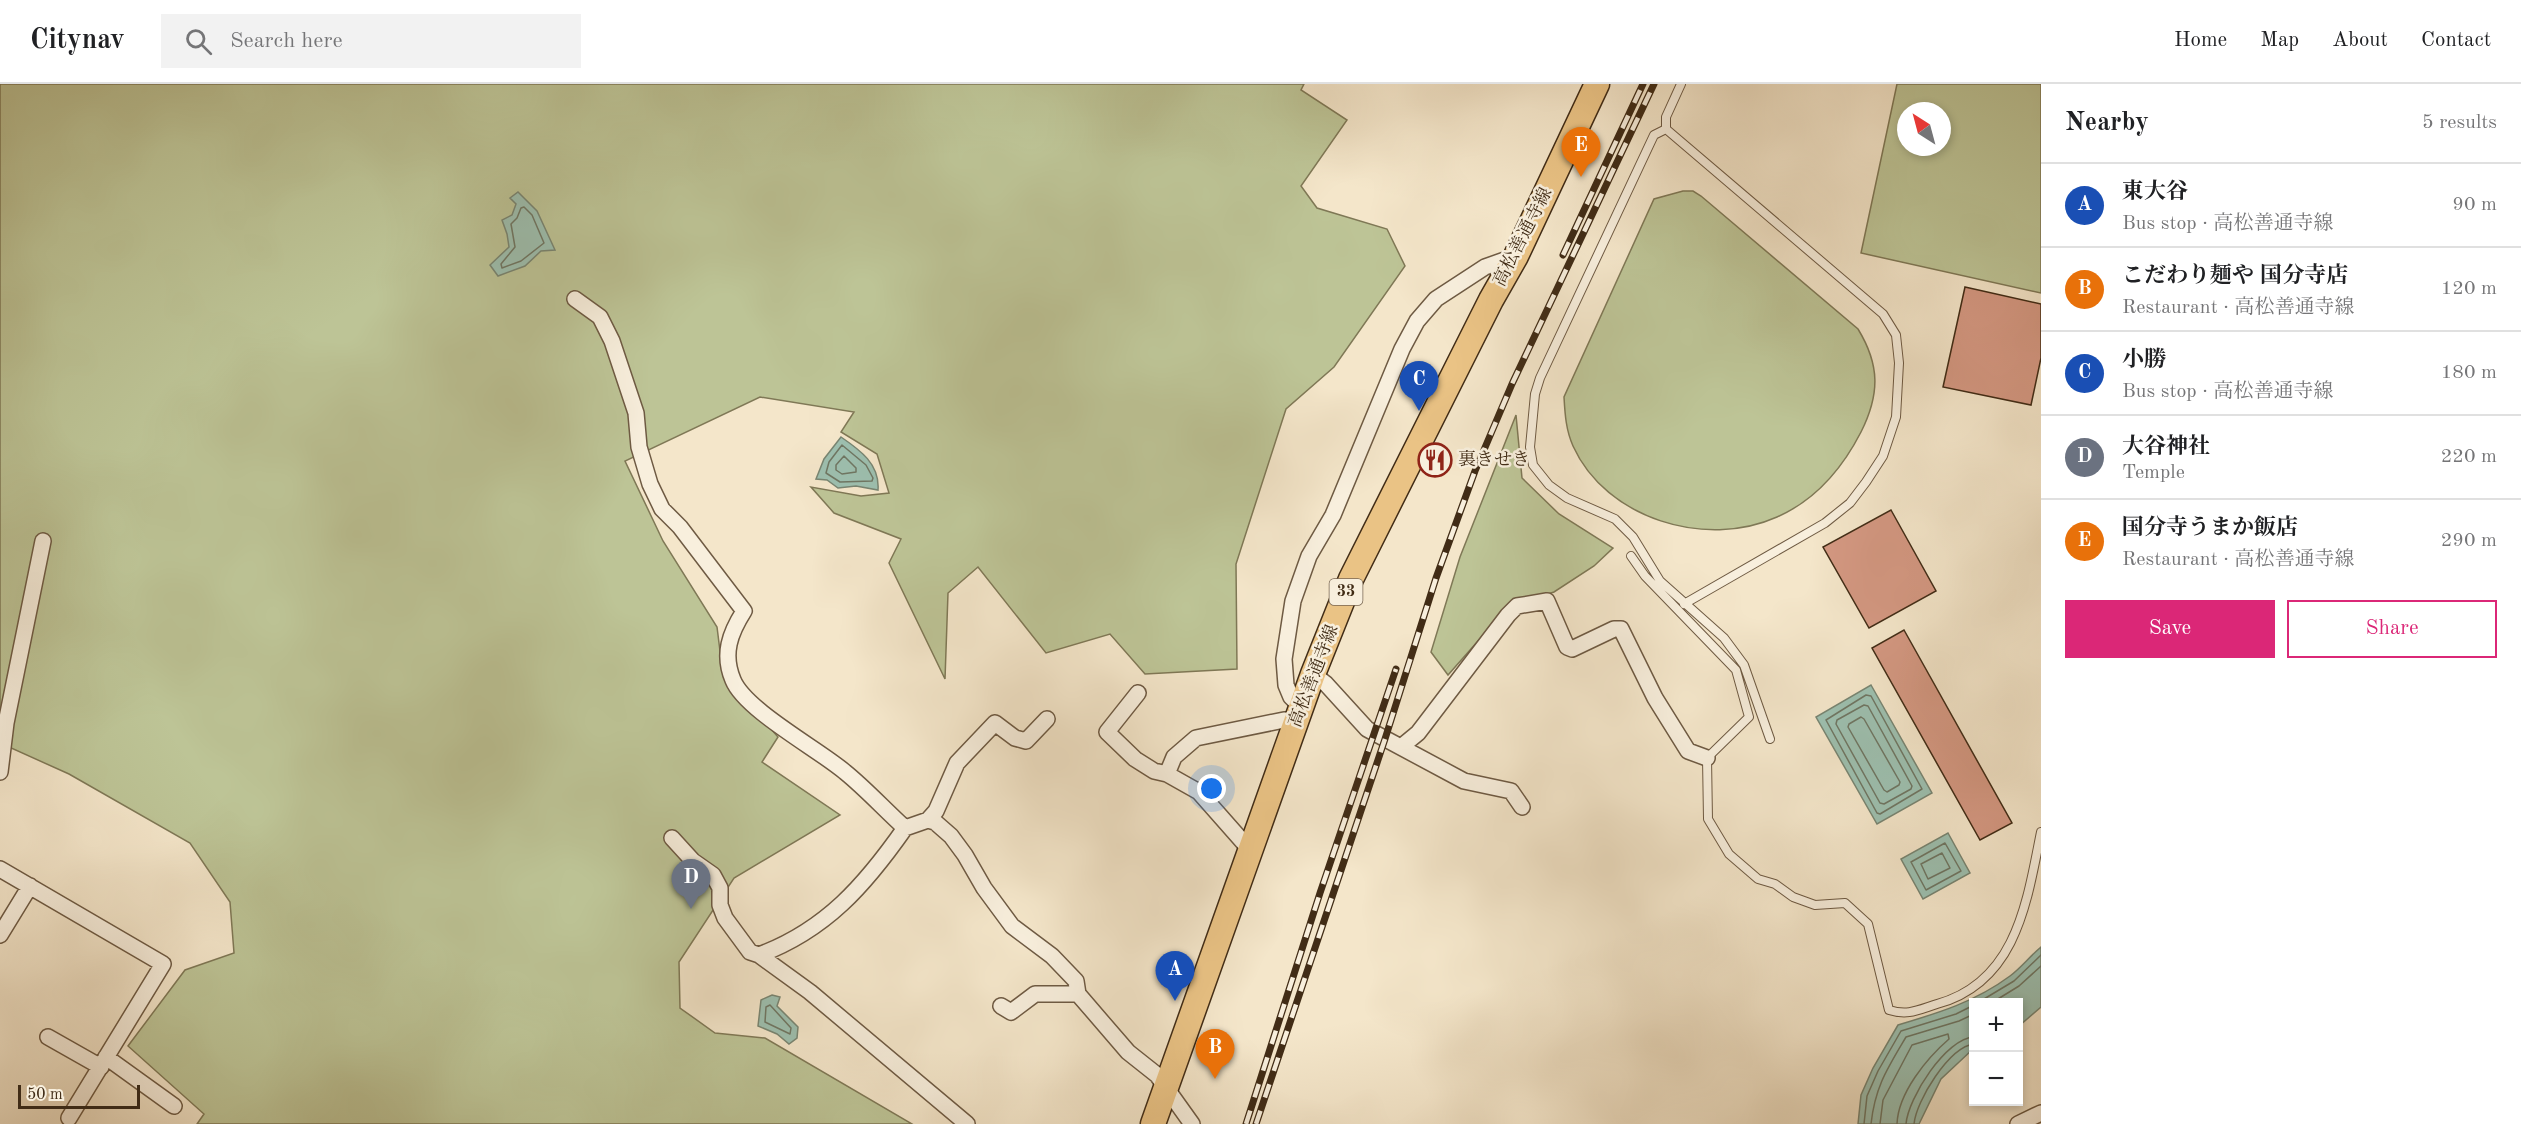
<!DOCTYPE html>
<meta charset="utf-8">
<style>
body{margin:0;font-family:"Old Standard TT","Noto Serif JP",serif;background:#f2f2f2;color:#202124}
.controls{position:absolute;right:18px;bottom:18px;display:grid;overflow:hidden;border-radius:0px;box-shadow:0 3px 9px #0003}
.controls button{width:54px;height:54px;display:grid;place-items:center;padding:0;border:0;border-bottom:2px solid #e0e0e0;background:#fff;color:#202124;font:30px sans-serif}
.compass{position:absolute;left:1897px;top:18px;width:54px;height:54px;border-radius:50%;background:#fff;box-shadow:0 3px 9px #0003;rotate:324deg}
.scale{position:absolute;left:18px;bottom:15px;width:122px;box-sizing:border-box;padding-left:6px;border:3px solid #412c16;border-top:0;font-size:16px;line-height:21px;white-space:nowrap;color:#412c16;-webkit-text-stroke:4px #f8efdd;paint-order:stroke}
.you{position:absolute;left:1212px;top:705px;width:21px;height:21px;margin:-15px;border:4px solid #fff;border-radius:50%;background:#1a73e8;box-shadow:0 0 0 9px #1a73e833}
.badge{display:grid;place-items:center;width:39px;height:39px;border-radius:50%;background:#db2777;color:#fff;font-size:20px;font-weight:700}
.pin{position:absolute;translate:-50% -50px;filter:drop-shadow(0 2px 3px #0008)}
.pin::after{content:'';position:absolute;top:32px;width:21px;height:18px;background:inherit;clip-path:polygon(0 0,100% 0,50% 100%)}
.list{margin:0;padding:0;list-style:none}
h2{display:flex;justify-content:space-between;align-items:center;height:78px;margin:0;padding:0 24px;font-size:26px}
h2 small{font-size:20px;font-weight:400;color:#757577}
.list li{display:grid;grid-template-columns:39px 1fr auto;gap:18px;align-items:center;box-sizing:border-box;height:84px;padding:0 24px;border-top:2px solid #e0e0e0}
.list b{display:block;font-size:22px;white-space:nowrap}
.list p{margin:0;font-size:20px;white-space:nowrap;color:#757577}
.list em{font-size:20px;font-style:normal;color:#757577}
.actions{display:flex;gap:12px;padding:18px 24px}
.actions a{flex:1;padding:14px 0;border:2px solid #db2777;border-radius:0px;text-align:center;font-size:21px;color:#db2777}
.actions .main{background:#db2777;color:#fff}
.icon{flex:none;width:33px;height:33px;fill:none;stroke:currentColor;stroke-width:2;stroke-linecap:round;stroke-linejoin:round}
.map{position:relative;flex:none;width:2041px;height:1040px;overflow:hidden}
header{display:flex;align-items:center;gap:36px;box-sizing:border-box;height:84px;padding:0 30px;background:#fff;border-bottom:2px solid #e0e0e0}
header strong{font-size:28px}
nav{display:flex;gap:33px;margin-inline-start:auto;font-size:21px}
.search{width:420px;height:54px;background:#f2f2f2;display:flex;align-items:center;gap:15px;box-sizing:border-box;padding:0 21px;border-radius:0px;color:#757577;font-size:22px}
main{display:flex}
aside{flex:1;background:#fff}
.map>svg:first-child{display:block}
</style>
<header>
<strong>Citynav</strong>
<div class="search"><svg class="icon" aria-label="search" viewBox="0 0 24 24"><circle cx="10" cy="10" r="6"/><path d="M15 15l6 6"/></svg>Search here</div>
<nav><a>Home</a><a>Map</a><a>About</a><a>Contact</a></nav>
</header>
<main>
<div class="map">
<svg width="2041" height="1040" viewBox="0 0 2041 1040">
<rect width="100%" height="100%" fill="#f4e6ca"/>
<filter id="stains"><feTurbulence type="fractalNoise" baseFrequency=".00333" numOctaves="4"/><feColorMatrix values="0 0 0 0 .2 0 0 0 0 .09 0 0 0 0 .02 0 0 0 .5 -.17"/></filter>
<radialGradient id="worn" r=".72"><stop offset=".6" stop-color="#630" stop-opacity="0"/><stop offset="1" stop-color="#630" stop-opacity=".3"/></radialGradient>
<path fill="#bdc496" stroke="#7f7856" stroke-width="1.5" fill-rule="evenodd" d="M0 0H1304L1301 6 1347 36 1301 102 1317 124 1387 145 1405 182 1334 283 1286 325 1236 480 1237 585 1145 590 1110 550 1046 569 978 483 948 509 945 595 889 479 901 455 834 429 811 403 861 412 889 409 877 370 841 348 854 328 760 313 625 377 663 457 717 543 723 591 778 653 762 678 840 731 734 794 679 878 680 924 715 949 765 954 912 1040H197L204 1030 128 962 185 886 234 869 230 818 190 759 69 690 0 659Z
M1897 0H2041V209L1861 169ZM1906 27H1942V63H1906Z
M1683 107H1693L1701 112 1858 245C1880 281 1880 310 1861 348 1842 385 1816 416 1777 433 1706 465 1606 435 1573 362 1566 346 1565 331 1564 313L1654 115Z
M1516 331 1522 394 1559 430 1613 464 1594 482 1554 508 1509 522 1448 591 1431 568 1460 473Z"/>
<path fill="#9dc0b0" stroke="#788572" stroke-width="1.5" d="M518 108 537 127 555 166 541 167 525 182 498 192 490 181 509 163 507 150 502 136 512 131 516 120 510 114Z
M841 353C860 366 880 380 878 406L856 402 838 404 827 396 816 395 824 375Z
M1871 601 1932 709 1877 740 1816 633Z
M1948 749 1970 789 1923 815 1901 775Z
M2041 863V923L2019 942 2018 918H1974L1973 965 1941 995 1919 1040H1858L1861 1011 1873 984 1898 941C1938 929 1975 918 2010 892 2021 884 2030 872 2041 863Z
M772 911 780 913 777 922 798 943 797 954 789 960 777 950 758 942 761 916Z"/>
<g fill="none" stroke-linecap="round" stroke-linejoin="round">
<path stroke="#6f7663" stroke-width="1.5" d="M524 123 532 131 544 159 521 177 502 184 501 180 515 163 511 140 517 134 521 124Z
M842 361 866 381 873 394 872 397 840 398 826 389 829 378Z
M844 372 856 384V388L842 390 836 386V381Z
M1866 611 1871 612 1922 705 1880 730 1877 729 1826 636Z
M1864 621 1868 622 1912 702 1911 705 1884 720 1880 719 1836 640 1837 636Z
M1861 633 1864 635 1900 698 1899 701 1887 708 1884 706 1848 643 1849 640Z
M1945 759 1961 787 1926 806 1911 778Z
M1942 769 1950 784 1928 795 1921 780Z
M1979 918 2014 897 2041 871
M1993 918 2019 902 2041 882
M770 921 791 944 790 950 765 938 766 923Z
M1864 1040 1867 1012 1878 987 1901 947 1956 930 1974 921
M1871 1040C1875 1003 1887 985 1906 953L1959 937 1974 930
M1880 1040 1883 1016 1912 961 1948 950 1949 955C1927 974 1898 1009 1897 1040
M1906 1040C1908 1014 1946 954 1974 953
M1914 1040C1916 1017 1949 963 1974 960"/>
</g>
<path fill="#d49882" stroke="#412c16" stroke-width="1.5" d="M1965 203 2041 220V274L2031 321 1943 303Z
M1891 426 1936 507 1869 544 1823 463Z
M1904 546 2012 739 1980 756 1872 564Z"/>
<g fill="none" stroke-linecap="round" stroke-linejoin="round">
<g stroke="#6e5a43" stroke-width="10">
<path id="service" d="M1681 0 1666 33V45L1654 51 1540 294 1535 310 1530 363 1533 381 1549 401 1567 414 1615 435 1633 453 1660 497 1724 554 1744 581 1770 655
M1666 45 1883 230 1896 251 1899 279 1896 333 1883 372 1866 398 1850 419 1825 439 1684 520
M1631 472 1645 492 1736 586 1749 633 1707 674 1708 735 1729 770 1758 795 1775 800 1793 813 1815 821 1845 819 1868 840 1889 926C1908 932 1918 926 1937 920 2017 898 2027 817 2041 748"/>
</g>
<g stroke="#6e5a43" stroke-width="18">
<path id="minor" d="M575 215 600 233 612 257 636 329 639 363 650 400 662 425 680 443 744 527C730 549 722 570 733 596 745 626 818 665 845 688 866 705 885 726 905 744L928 736 935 738 951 752 965 771 984 804 1012 842 1052 872 1076 897 1078 910 1128 968 1157 991 1192 1040
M1313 590 1326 600 1367 645 1464 697 1511 707 1522 723
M1138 609 1107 648 1135 675 1154 687 1167 690 1199 708 1251 767
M1301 623 1291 613 1286 601 1284 575 1293 517 1309 472 1333 431 1402 265 1417 237 1436 215 1485 183 1516 172
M1401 663 1418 649 1508 531 1517 522 1547 517 1567 563 1572 565 1614 545H1621L1655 614 1688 667 1707 674
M0 688 6 639 43 457
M1167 690 1174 673 1196 654 1284 636 1296 638
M928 736 936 727 957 679 995 639 1015 654 1026 657 1047 635
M672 754 693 777 713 791 720 804V821L725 834 750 868 759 871 810 908 967 1040
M0 785 163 880 69 1034
M0 851 30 802
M759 871C826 846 865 801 905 744
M1001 922 1011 928 1035 910H1078
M48 953 101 983
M106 973 174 1022
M2018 1040 2041 1029"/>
</g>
<g stroke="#412c16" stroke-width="27">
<path id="primary" d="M1153 1040 1313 590 1351 495 1491 216 1516 172 1597 0"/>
</g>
<use href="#service" stroke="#f8efdd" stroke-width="8"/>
<use href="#minor" stroke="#f8efdd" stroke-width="15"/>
<use href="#primary" stroke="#eac385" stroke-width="24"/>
<g stroke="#412c16" stroke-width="7">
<path id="rail" d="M1563 171 1643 0
M1246 1040 1320 809 1396 585
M1256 1040 1385 655 1436 494 1475 387 1512 300 1654 0"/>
</g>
<use href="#rail" stroke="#f8efdd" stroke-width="4.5" stroke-dasharray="14" stroke-linecap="butt"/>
</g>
<defs>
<g id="restaurant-ring" transform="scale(1.725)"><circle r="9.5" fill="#f8efdd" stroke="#8f2418" stroke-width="1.5"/><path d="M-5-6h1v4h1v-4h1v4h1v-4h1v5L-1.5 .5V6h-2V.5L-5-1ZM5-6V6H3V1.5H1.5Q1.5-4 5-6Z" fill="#8f2418"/></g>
</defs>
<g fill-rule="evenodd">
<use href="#restaurant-ring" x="1435" y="376"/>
</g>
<g text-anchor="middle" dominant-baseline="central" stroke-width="5" stroke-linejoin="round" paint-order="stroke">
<rect fill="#f8efdd" stroke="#786652" stroke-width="1.5" x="1329.5" y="495" width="33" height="26" rx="4.5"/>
<g font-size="16" font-weight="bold" fill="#412c16">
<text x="1346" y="508">33</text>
</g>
<g font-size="18" fill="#412c16" stroke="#f8efdd">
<text transform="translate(1523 153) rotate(-63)">高松善通寺線</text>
<text transform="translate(1314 592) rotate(-69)">高松善通寺線</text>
</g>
<g font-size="18" fill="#412c16" stroke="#f8efdd" text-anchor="start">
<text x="1458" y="376">裏きせき</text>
</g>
</g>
<rect width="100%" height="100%" filter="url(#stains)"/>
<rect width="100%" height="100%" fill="url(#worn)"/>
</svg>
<div class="controls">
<button>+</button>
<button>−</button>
</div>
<svg class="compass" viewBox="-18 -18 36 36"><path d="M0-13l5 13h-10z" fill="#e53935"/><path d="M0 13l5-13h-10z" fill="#757577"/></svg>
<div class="scale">50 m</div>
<div class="you"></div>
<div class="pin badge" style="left:1175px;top:917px;background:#1a4fb4">A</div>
<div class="pin badge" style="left:1215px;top:995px;background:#e8710a">B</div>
<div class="pin badge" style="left:1419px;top:327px;background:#1a4fb4">C</div>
<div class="pin badge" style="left:691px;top:825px;background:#6b7280">D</div>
<div class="pin badge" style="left:1581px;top:93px;background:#e8710a">E</div>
</div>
<aside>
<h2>Nearby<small>5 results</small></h2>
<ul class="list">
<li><span class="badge" style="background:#1a4fb4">A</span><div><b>東大谷</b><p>Bus stop · 高松善通寺線</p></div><em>90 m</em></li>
<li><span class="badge" style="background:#e8710a">B</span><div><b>こだわり麺や 国分寺店</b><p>Restaurant · 高松善通寺線</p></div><em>120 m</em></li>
<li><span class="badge" style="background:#1a4fb4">C</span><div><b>小勝</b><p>Bus stop · 高松善通寺線</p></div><em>180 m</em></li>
<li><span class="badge" style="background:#6b7280">D</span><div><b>大谷神社</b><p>Temple</p></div><em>220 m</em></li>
<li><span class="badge" style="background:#e8710a">E</span><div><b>国分寺うまか飯店</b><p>Restaurant · 高松善通寺線</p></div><em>290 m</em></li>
</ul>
<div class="actions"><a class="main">Save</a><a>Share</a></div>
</aside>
</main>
